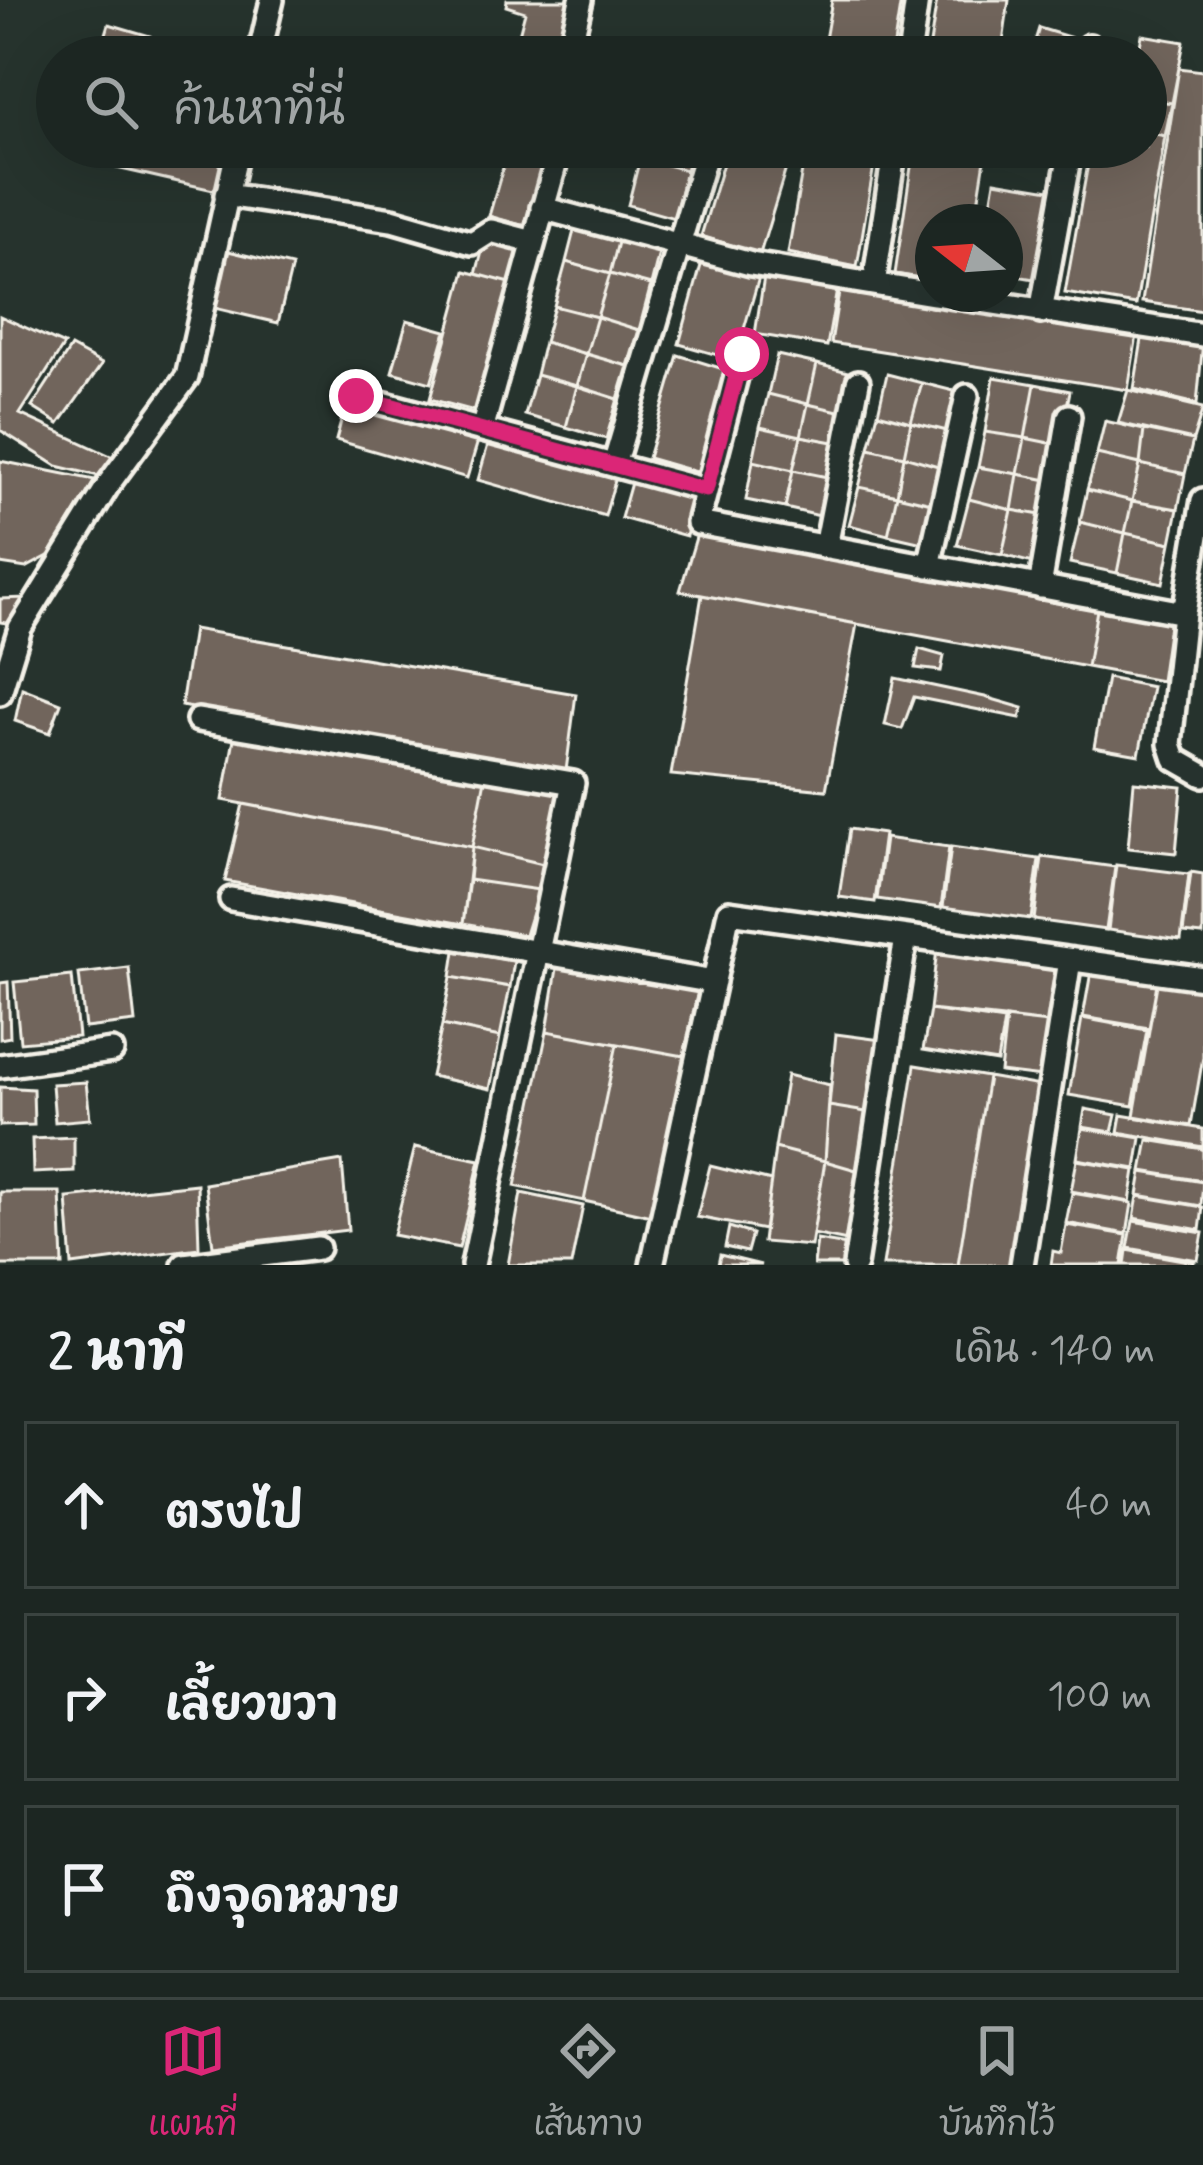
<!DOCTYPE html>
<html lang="th">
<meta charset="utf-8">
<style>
body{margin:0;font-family:Mynerve,"Playpen Sans Thai",sans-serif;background:#29322f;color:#f1f3f6}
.compass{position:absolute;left:915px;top:204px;width:108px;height:108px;border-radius:50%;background:#1c2622;box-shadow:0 12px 48px #0002;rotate:287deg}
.stop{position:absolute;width:36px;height:36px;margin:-27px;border:9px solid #db2777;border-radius:50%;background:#fff}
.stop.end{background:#db2777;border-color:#fff;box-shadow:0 3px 12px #0008}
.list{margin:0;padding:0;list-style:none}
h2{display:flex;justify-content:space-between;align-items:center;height:156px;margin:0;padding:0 48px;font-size:51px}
h2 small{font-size:39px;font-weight:400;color:#a0a5a5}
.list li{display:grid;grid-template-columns:78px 1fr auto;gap:36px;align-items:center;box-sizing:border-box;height:168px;margin:0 24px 24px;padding:0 24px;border:3px solid #3a4340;border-radius:0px}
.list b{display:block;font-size:45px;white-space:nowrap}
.list em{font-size:39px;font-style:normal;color:#a0a5a5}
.icon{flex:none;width:66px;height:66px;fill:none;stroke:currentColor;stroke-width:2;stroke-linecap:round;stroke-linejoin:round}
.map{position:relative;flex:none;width:1203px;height:1265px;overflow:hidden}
.search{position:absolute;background:#1c2622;box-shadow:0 12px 48px #0002;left:36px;right:36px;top:36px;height:132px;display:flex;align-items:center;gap:30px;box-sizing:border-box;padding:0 42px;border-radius:66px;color:#a0a5a5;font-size:45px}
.sheet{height:732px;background:#1c2622}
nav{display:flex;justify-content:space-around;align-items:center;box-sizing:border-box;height:168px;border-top:3px solid #3a4340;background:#1c2622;font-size:33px;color:#a0a5a5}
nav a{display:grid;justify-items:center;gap:6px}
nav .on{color:#db2777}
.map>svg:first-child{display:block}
</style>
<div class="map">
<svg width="1203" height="1265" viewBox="0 0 1203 1265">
<rect width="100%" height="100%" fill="#26332d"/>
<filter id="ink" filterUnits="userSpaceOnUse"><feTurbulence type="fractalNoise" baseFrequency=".00833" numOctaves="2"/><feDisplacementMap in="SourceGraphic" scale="24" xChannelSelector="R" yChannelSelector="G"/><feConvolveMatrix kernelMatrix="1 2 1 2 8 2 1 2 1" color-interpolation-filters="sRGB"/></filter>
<g filter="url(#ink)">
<path fill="#71655c" stroke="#f4f1e8" stroke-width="3" d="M507 0H570L556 57H513L525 12 506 6Z
M832 0H901L892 57H822Z
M937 0H1009L1001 57H928Z
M109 24 150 36 144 57H99Z
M1039 28 1079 40 1074 53 1035 41Z
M1142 35 1184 42 1172 103 1146 99V57H1138Z
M1179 68 1203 71V311L1142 302Z
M1146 99 1172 103 1165 136 1146 132Z
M1146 132 1165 136 1136 305 1065 293 1091 147H1146Z
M122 147H233L222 192 117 168Z
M509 147H551L528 227 489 216Z
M598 147H643L640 158Z
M643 147H693L686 170 640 158Z
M728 147H774L791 152 760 254 701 236Z
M806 147H877L857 267 788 253Z
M914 147H987L975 222H933V280L895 274Z
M640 158 686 170 674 218 628 205Z
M995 181 1056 191 1040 280 1005 274V222H988Z
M576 223 620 234 610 274 566 262Z
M620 234 661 245 651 285 610 274Z
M486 237 524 248 514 284 476 274Z
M224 250 292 266 278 323 210 307Z
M703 258 760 274 735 360 679 344Z
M566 262 610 274 597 317 554 306Z
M465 271 514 284 478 412 430 399Z
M765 271 838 284 827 346 755 334Z
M610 274 651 285 639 330 597 317Z
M840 286 1137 335 1128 390 831 343Z
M554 306 597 317 586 354 544 342Z
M0 316 64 345 20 414 113 457 99 476 57 466 0 430Z
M597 317 639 330 628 366 586 354Z
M407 320 446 331 431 383 392 372Z
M1143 333 1203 341 1197 404 1134 389Z
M544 342 586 354 577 386 536 375Z
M71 347 102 364 59 424 32 407Z
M586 354 628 366 618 399 577 386Z
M678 355 730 371 700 473 648 458Z
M777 355 817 364 808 404 768 394Z
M817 364 856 374 847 413 808 404Z
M887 374 922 383 911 422 878 413Z
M536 375 577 386 566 427 525 415Z
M994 377 1035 384 1025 438 985 432Z
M922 383 962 393 951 432 911 422Z
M1035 384 1070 391 1059 445 1025 438Z
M577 386 618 399 606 439 566 427Z
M1128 390 1203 408 1193 440 1118 423Z
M768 394 808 404 801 436 760 427Z
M346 403 478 441 467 478 336 440Z
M808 404 847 413 839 443 801 436Z
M878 413 911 422 904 456 869 448Z
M1105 421 1144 430 1140 464 1097 454Z
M911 422 951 432 945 468 904 456Z
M760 427 801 436 793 470 753 461Z
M1144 430 1193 440 1185 474 1140 464Z
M985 432 1025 438 1018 474 978 467Z
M801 436 839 443 832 478 793 470Z
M1025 438 1059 445 1052 481 1018 474Z
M489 441 616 477 605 516 478 480Z
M869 448 904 456 897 495 859 487Z
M1097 454 1140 464 1132 501 1087 490Z
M904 456 945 468 936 504 897 495Z
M0 461 95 480 50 555 26 568 0 564Z
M753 461 793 470 785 508 746 500Z
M1140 464 1185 474 1178 509 1132 501Z
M978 467 1018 474 1012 510 969 499Z
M793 470 832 478 824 517 785 508Z
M1018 474 1052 481 1046 516 1012 510Z
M632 479 697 497 686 536 621 518Z
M859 487 897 495 888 535 849 525Z
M1087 490 1132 501 1125 533 1080 522Z
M897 495 936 504 927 544 888 535Z
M969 499 1012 510 1002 555 957 545Z
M1132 501 1178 509 1171 543 1125 533Z
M1012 510 1046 516 1036 564 1002 555Z
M1080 522 1125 533 1117 573 1070 563Z
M1125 533 1171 543 1163 583 1117 573Z
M697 534 1098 604 1087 667 680 591Z
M702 595 857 624 826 790 671 775Z
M26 598 13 624 0 622V599Z
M1098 604 1170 618 1161 681 1087 667Z
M193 629 576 694 566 771 181 706Z
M919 649 944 656 941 671 915 668Z
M895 678 985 697 1023 708 1020 718 914 697 902 729 885 725Z
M1107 678 1152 687 1139 755 1094 747Z
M22 688 61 703 50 733 15 721Z
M235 733 485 779 472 847 223 800Z
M485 779 561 793 543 864 472 847Z
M1134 782 1182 787 1176 853 1128 848Z
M243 804 472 847 463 924 225 881Z
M849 829 884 834 875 902 839 897Z
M885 838 949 847 941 908 877 899Z
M472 847 543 864 539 890 469 880Z
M951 847 1039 859 1031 919 943 907Z
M1042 857 1115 867 1106 930 1034 920Z
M1116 865 1189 874 1181 940 1108 930Z
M1191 872 1203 874V935L1183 933Z
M469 880 539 890 525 935 463 924Z
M937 949 1061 964 1049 1023 930 1010Z
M455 951 514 961 510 987 451 977Z
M559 956 699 987 684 1056 547 1031Z
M1092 966 1158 978 1149 1028 1083 1017Z
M129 968 135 1022 85 1028 79 974Z
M1159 973 1203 981V1057L1191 1126 1134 1116Z
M72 976 78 1037 20 1042 14 982Z
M451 977 510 987 500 1037 442 1025Z
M8 982 10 1037 0 1039V983Z
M930 1010 1004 1021 997 1062 923 1050Z
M1006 1018 1049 1023 1042 1077 1000 1072Z
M1082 1018 1147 1030 1133 1106 1069 1095Z
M442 1025 500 1037 490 1089 431 1076Z
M547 1031 617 1044 584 1201 515 1186Z
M836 1034 889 1041 872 1113 829 1106Z
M617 1044 684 1056 651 1216 584 1201Z
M915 1065 988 1077 958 1265H883Z
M787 1075 830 1085 825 1161 775 1148Z
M988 1077 1040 1086 1012 1265H958Z
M86 1082 90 1119 55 1122 52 1084Z
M0 1087 33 1089 34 1125 0 1126Z
M829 1106 872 1113 863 1172 825 1161Z
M1085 1109 1116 1115 1112 1132 1082 1127Z
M1121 1115 1203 1129V1147L1118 1132Z
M1082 1128 1141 1138 1136 1169 1077 1159Z
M74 1137V1171L33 1173 32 1139Z
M1148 1140 1203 1149V1181L1142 1171Z
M415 1147 480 1160 459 1248 393 1235Z
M775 1148 825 1161 811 1246 763 1242Z
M1077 1160 1135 1170 1130 1202 1071 1191Z
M342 1161 348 1230 213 1246 205 1184Z
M825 1161 863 1172 852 1242 813 1234Z
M710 1166 771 1181 764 1230 697 1217Z
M1142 1172 1203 1182 1201 1206 1138 1195Z
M197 1184 199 1248 72 1265 67 1198Z
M0 1192H60L63 1265H0Z
M521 1193 583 1206 571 1265H508Z
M1072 1193 1132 1203 1127 1234 1066 1223Z
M1138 1196 1203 1207 1200 1230 1134 1218Z
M1133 1221 1203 1233 1198 1260 1128 1248Z
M1066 1225 1127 1235 1122 1265H1051L1053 1251 1061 1253Z
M729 1227 752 1234 747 1252 725 1247Z
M817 1240 853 1246 851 1265H814Z
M1127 1250 1194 1262 1193 1265H1125Z
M720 1255 761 1265H718Z"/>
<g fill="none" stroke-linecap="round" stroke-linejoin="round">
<g stroke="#f4f1e8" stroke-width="30">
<path id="street" d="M259 57 272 0
M568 57 581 0
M909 57 917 0
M1087 57 1089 46
M226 195 392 220 472 243 491 231 533 242
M542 208 751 264 933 294
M874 284 895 147
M935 294 1203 335
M1041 312 1071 147
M742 354 698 523 1184 613
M356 396 706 490
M482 430 560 147
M614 465 708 147
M1203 500 1184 613 1170 744 1175 759 1203 775
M826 547 858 382
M929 566 967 396
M1040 587 1069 416
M0 693 20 628 110 482 187 377 238 147
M198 720 573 783 473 1265
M231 899 714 982
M0 1066 112 1051
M184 1265 318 1248
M652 1265 729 912 1203 978
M855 1265 906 937
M1022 1265 1070 960"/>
</g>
<use href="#street" stroke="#26332d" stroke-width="21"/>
</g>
</g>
<g fill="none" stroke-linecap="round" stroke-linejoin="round" filter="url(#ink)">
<path stroke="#db2777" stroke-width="15" d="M356 396 706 490 742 354"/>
</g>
</svg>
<svg class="compass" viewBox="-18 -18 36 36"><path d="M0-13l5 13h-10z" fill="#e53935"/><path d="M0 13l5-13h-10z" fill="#a0a5a5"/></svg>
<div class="stop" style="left:742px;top:354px"></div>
<div class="stop end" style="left:356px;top:396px"></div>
<div class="search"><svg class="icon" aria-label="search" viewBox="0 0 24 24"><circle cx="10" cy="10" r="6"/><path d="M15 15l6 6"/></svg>ค้นหาที่นี่</div>
</div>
<section class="sheet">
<h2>2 นาที<small>เดิน · 140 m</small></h2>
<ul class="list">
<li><svg class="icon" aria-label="ahead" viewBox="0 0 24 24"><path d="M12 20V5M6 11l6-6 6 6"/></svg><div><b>ตรงไป</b></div><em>40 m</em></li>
<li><svg class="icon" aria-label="right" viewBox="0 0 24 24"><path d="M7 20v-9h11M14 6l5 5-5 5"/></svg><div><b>เลี้ยวขวา</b></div><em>100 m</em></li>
<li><svg class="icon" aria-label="arrive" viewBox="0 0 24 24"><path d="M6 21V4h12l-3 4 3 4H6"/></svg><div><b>ถึงจุดหมาย</b></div></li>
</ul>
</section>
<nav>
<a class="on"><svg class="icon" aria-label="map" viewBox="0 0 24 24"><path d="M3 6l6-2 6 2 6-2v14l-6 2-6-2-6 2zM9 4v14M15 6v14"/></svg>แผนที่</a>
<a><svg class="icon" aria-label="directions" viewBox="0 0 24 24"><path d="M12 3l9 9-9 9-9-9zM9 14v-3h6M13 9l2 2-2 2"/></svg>เส้นทาง</a>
<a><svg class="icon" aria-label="saved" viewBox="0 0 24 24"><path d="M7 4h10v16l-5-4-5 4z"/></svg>บันทึกไว้</a>
</nav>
